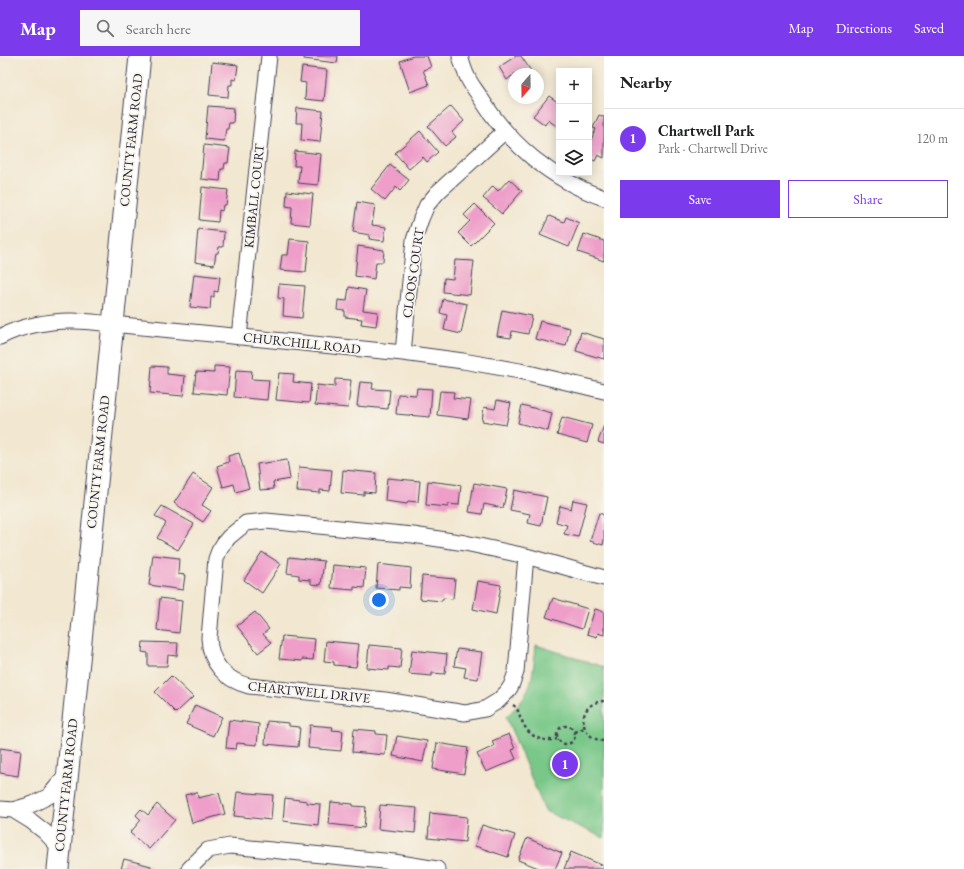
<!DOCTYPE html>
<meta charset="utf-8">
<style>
body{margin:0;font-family:"EB Garamond",serif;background:#f6f6f6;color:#202124}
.controls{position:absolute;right:12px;top:12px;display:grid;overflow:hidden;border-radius:0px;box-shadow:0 2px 10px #0003}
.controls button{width:36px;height:36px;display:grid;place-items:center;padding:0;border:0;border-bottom:1px solid #e0e0e0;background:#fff;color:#202124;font:20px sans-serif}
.compass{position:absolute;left:508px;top:12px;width:36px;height:36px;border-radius:50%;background:#fff;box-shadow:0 2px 10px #0003;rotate:200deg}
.you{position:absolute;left:379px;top:544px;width:14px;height:14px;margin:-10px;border:3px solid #fff;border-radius:50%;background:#1a73e8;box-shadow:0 0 0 6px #1a73e833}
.badge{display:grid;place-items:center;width:26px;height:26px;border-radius:50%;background:#7c3aed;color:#fff;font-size:13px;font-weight:700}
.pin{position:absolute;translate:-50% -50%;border:2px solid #fff;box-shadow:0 1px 4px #0006}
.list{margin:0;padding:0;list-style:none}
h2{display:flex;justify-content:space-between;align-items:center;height:52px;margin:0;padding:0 16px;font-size:17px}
h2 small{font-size:13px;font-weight:400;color:#757577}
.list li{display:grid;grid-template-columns:26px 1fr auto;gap:12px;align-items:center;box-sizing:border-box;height:60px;padding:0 16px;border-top:1px solid #e0e0e0}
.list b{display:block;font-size:15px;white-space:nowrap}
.list p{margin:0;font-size:13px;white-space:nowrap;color:#757577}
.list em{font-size:13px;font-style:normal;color:#757577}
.actions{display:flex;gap:8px;padding:12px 16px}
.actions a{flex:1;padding:9px 0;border:1px solid #7c3aed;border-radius:0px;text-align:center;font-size:14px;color:#7c3aed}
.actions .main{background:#7c3aed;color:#fff}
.icon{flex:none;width:22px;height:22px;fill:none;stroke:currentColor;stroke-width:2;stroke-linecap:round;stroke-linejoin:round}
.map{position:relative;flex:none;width:604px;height:813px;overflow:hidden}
header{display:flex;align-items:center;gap:24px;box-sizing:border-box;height:56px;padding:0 20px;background:#7c3aed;color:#fff}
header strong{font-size:19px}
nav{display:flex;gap:22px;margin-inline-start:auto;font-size:14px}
.search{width:280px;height:36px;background:#f6f6f6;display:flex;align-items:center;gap:10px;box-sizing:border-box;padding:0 14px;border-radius:0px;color:#757577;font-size:15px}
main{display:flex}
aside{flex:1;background:#fff}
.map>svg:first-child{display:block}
</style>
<header>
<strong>Map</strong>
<div class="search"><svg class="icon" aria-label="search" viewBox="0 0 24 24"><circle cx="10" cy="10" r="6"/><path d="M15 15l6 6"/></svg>Search here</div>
<nav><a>Map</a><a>Directions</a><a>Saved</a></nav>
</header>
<main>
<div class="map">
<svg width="604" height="813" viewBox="0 0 604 813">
<rect width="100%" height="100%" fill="#f7f3e8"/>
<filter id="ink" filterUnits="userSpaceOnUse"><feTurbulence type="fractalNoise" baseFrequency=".025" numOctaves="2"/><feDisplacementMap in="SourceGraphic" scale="8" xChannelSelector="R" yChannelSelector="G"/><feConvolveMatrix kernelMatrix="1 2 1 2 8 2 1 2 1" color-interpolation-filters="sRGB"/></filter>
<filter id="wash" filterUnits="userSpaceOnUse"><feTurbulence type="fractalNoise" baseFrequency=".012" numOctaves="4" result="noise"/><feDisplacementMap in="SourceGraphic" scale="16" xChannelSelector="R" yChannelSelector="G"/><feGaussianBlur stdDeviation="0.9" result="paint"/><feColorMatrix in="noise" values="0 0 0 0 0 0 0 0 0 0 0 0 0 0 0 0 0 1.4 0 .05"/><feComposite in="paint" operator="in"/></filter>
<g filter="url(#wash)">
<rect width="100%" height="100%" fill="#f2e7d0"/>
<path fill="#79c889" stroke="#4e7562" d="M536 589 604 611V782L545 755 506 661C533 635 532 625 536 589Z"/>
<g id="blocks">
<path fill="#ee9ec9" d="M304 0H338L337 7 304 3Z
M413 0H427L431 11 423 14 429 29 410 36 400 5Z
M516 0H521L533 18H514V23L512 20 507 24 499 11Z
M212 6 238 9 236 24 232 23V29H229L228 41 209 39Z
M302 11 327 14 324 45 305 43 306 27 300 26Z
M549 40 559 47V72L548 64 545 69 533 60Z
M208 50 234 52 233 67H229L228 73H226L224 85 205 83Z
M451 50 464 65 452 76 456 81 445 90 428 70Z
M297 52 323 55 320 86 301 84 302 67H296Z
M599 59 604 61V102L598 99 595 105 589 102V88L596 73 593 72Z
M420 75 438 96 427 106 423 101 409 113 395 97Z
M204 89 230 92 228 107H225L224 113H221L220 125 201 123Z
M295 95 321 98 318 129 298 127 300 110H294Z
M390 109 409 124 400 135 396 131 385 145 371 133Z
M509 123 522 135 502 158 483 142 493 130 498 135Z
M202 131 228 134 226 149H223L222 155 219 154 218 166 199 164Z
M287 135 313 138 310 169 291 167 292 151 286 150Z
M357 146 375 149 372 169 386 171 384 185 369 183 370 179 353 176Z
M475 148 494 167 471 190 458 177 470 165 464 159Z
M549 160 564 166 566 161 579 167 569 191 540 179Z
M198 173 224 176 223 191H219L218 197H216L214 209 195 206Z
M584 178 604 185V205L578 196Z
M290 183 309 185 306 216 280 214 282 199H288Z
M358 190 384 194 383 206H376L374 223 355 220Z
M455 204 474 205 470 239 443 236 444 222 453 223Z
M194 218 220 221 218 236 214 235V241H211L210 253 190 251Z
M279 228 305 230 302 262 283 260 284 243 278 242Z
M349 231 366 234 363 254 378 256 376 270 361 268 362 263 345 261V255L337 254 338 244 347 245Z
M443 243 467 248 461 278 444 274 447 259 440 257Z
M502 254 532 260 528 278 512 275 511 282 497 280Z
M540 265 570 272 566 290 535 283Z
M581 276 604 283V303L576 295Z
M152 310 167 311V318L185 320 183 340 150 337Z
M214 310 230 311 227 339 194 336 196 316 214 317Z
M236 314 252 315 251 323 269 324 267 344 234 341Z
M279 317 294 318 293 326 311 328 309 347 276 344Z
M335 323 351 324 348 352 315 349 317 329 335 331Z
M360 326 373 327 372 333 390 334 388 353 357 350Z
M417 332 432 333 430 361 396 358 398 338 416 339Z
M440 335 454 336 453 342 471 344 468 363 437 359Z
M497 344 511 347 506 369 482 365 484 351 495 353Z
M522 349 552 357 548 375 518 367Z
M562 361 592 369 587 387 557 379Z
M604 369V388L598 386Z
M239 397 249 432 236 436 234 428 223 431 217 410 229 406 228 400Z
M287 404 290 423 273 426 274 433 260 434 257 408Z
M299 411 332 414 330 435 320 434V437L297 435Z
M343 414 376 417 375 437 364 436V439L341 437Z
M193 418 213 431 202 449 211 455 203 466 174 447Z
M387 422 420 425 418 446 408 445 407 448 385 445Z
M428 425 461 429 459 449 448 448V451L426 449Z
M474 427 507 433 503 452 484 448 482 458 469 456Z
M514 434 547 441 541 470 528 467 530 458 510 454Z
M573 444 587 447 578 481 564 478 567 469 556 466 560 450 571 453Z
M162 450 194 468 178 494 157 482 166 467 155 460Z
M599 457 604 459V484L603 489 590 485Z
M262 496 281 508 262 537 244 524Z
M153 499 179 502 178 518 185 519 183 534 149 529Z
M289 501 324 505 321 529 311 528V524L299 523V519L287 517Z
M378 508 411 512 410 532 399 531V534L376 532Z
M333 509 366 512 364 532 354 531V534L331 532Z
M422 520 455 523 453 543 443 542 442 545 420 543Z
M478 525 501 529 496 558 473 553Z
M160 542 182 545 179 577 157 574Z
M553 542 588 553 582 573 546 561Z
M595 553 604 556V579L598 577 597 581 587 578Z
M255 556 269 573 263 578 271 587 258 597 237 570Z
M282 580 315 583 313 604 302 603V605L279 603Z
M326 585 359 588 356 611 334 609V606L324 605Z
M143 586 178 587 177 600 168 599 167 610H148V597L142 596Z
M369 589 402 592 400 612 389 611V614L367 612Z
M457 593 482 596 478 623 464 621 466 612 454 610Z
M412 594 447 598 445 618 432 617V620L409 618Z
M171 620 193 641 176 657 155 636Z
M195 649 222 661 213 680 186 668Z
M229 664 259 668 257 689 237 687 236 693 226 692Z
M267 665 289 667V670L300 671 298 691 265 688Z
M310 669 333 671 332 674 343 675 341 695 308 692Z
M354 673 376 675V678L387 679 385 699 352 696Z
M509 678 515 693 512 694 516 703 486 716 477 698 494 690 492 685Z
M397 680 427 685 423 706 393 700Z
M437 687 468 692 464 718 433 713Z
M0 692 21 695 18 720 0 717Z
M197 736 198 742 219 737 225 758 192 767 185 739Z
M237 736 273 739 271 764 234 760Z
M285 742 307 745V747L320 748 318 769 283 765Z
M331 746 353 748V750L366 751 364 772 329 768Z
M157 748 175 764 149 793 130 777 141 764 136 759 141 753 148 759Z
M380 749 417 752 415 777 378 773Z
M430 757 467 761 465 786 428 782Z
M482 769 515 779 508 801 475 790Z
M527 782 562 797 555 813H541L518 804Z
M571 796 604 810V813H564Z
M124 803 151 810 150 813H121Z"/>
</g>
</g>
<g filter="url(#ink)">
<use href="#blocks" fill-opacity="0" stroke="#414051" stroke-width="1"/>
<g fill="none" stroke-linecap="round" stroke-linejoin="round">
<g stroke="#414051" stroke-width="17">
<path id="street" d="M460 0C462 7 464 14 467 20 470 28 476 34 480 41 509 88 552 124 604 142
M0 281C20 270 52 264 75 265 88 265 100 267 112 268L403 297 463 305 520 315 604 335
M239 281 269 0
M403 297 414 184 421 163 427 149 438 136 504 76
M266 465 413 479 465 487 526 500 516 616 511 630 507 636 498 645 485 653 465 657 385 644 249 630C225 624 210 607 209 582L216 503 219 495 224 487 229 481 246 467Z
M526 500 604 522
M0 753 13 754 31 765 45 776 60 792
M13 754 33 748 49 740 68 717
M189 813 208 794 230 790 394 806 437 813"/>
</g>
<g stroke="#414051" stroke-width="23">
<path id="secondary" d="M58 813 140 0"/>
</g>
<path stroke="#414051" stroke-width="2.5" stroke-dasharray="3 3" stroke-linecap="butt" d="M604 645C577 646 576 682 604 685
M513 649C519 653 519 659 522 665 528 680 541 687 557 683
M557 679a9 9 0 1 1 18 0a9 9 0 1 1-18 0Z
M575 676 584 672"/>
<use href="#street" stroke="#fff" stroke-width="15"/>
<use href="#secondary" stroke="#fff" stroke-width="21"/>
</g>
</g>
<g text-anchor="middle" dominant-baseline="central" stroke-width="3.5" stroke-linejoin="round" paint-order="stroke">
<g font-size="13" fill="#22223b" stroke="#f7f3e8">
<text transform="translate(131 84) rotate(-84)">COUNTY FARM ROAD</text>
<text transform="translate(254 140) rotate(-84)">KIMBALL COURT</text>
<text transform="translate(413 217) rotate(-82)">CLOOS COURT</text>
<text transform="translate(302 287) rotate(6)">CHURCHILL ROAD</text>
<text transform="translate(98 406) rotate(-84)">COUNTY FARM ROAD</text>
<text transform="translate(309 636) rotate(6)">CHARTWELL DRIVE</text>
<text transform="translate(66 729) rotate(-84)">COUNTY FARM ROAD</text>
</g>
</g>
</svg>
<div class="controls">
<button>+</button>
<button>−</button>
<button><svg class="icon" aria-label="layers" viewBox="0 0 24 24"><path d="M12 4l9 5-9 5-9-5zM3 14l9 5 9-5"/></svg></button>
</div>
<svg class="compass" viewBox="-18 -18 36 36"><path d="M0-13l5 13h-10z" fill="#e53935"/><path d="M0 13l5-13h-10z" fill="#757577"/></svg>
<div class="you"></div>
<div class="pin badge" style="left:565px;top:708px">1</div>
</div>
<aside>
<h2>Nearby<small></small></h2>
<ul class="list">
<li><span class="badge">1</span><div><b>Chartwell Park</b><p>Park · Chartwell Drive</p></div><em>120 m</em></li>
</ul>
<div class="actions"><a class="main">Save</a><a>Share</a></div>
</aside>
</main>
